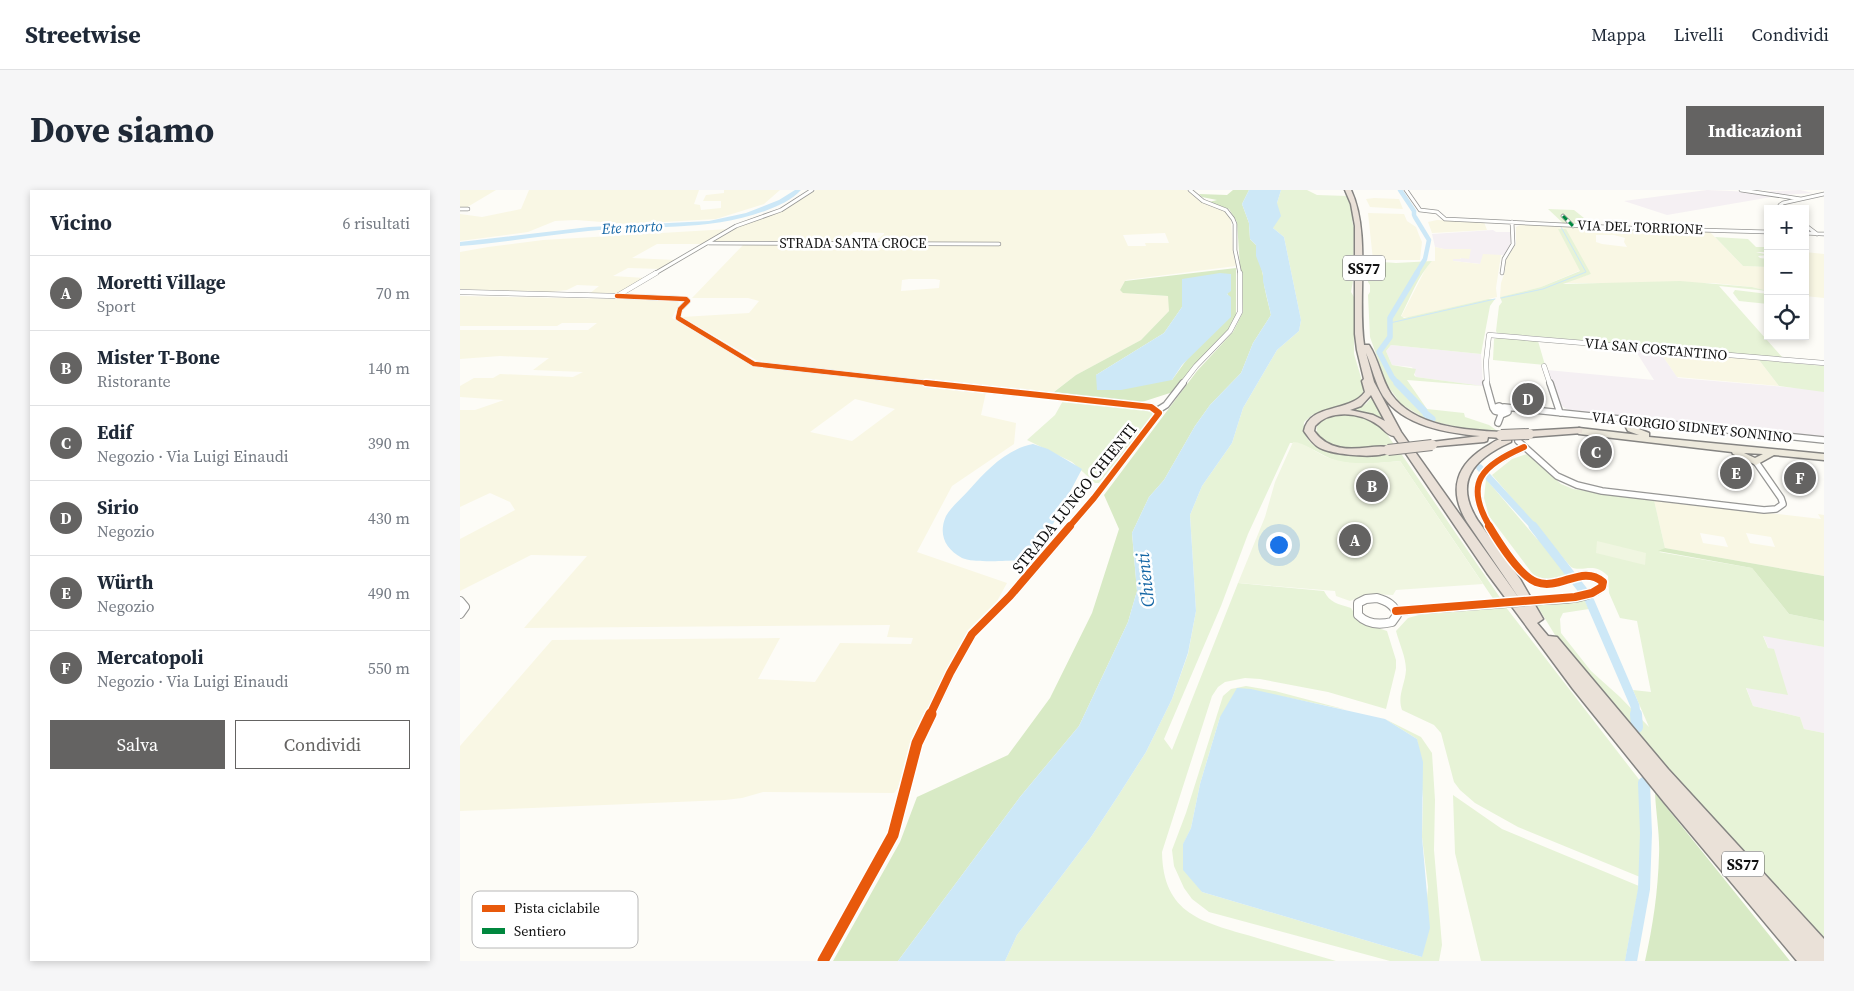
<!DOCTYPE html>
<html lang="it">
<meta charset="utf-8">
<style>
body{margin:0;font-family:"Source Serif 4",serif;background:#f6f6f7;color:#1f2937}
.controls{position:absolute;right:15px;top:15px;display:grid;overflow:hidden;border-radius:0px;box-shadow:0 2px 8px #0003}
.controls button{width:45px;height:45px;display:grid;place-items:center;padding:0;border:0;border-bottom:1px solid #e0e1e3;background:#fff;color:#1f2937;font:25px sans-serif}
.you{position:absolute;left:818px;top:354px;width:18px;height:18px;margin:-12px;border:4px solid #fff;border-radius:50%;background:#1a73e8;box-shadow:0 0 0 8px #1a73e833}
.badge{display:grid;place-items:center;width:32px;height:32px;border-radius:50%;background:#646362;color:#fff;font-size:16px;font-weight:700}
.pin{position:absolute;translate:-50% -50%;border:2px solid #fff;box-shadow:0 1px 5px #0006}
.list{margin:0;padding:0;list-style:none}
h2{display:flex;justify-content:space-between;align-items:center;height:65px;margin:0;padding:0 20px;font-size:21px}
h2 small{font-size:16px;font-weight:400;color:#747a83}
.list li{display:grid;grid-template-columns:32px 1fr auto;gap:15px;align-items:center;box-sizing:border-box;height:75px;padding:0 20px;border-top:1px solid #e0e1e3}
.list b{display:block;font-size:19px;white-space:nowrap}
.list p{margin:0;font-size:16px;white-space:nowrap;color:#747a83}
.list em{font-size:16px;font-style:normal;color:#747a83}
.actions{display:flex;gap:10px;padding:15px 20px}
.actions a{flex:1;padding:11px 0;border:1px solid #646362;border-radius:0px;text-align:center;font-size:18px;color:#646362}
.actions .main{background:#646362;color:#fff}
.icon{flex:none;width:28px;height:28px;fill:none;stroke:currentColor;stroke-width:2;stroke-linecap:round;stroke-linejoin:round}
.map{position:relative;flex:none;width:1364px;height:771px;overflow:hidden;border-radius:0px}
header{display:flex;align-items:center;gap:30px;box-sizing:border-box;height:70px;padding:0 25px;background:#fff;border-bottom:1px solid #e0e1e3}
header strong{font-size:24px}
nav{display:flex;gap:28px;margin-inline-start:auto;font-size:18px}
.intro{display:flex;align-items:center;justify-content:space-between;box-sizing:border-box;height:120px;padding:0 30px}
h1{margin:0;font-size:35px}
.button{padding:12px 22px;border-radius:0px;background:#646362;color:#fff;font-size:18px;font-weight:700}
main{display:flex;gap:30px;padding:0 30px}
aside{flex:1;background:#fff;border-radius:0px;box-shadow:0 2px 8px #0003}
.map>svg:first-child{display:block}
</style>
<header>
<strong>Streetwise</strong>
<nav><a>Mappa</a><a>Livelli</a><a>Condividi</a></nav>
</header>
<div class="intro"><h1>Dove siamo</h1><a class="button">Indicazioni</a></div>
<main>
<aside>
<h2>Vicino<small>6 risultati</small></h2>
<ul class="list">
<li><span class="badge">A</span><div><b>Moretti Village</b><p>Sport</p></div><em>70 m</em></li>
<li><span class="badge">B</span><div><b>Mister T-Bone</b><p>Ristorante</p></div><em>140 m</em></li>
<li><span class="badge">C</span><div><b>Edif</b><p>Negozio · Via Luigi Einaudi</p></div><em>390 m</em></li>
<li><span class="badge">D</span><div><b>Sirio</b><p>Negozio</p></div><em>430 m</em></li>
<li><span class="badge">E</span><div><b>Würth</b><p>Negozio</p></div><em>490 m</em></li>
<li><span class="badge">F</span><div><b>Mercatopoli</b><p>Negozio · Via Luigi Einaudi</p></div><em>550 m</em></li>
</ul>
<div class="actions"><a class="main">Salva</a><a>Condividi</a></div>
</aside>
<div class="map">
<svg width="1364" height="771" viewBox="0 0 1364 771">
<rect width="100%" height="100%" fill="#fdfcf7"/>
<path fill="#f5f0f3" d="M1247 0 1294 2 1340 0 1353 3 1323 5 1207 25 1164 11Z
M1033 40 1036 42H1052L1053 54 1045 65H1036L1021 74 993 71V69H1000L1011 59H984L975 57 972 44Z
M931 155 1021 164 1023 196 956 187 952 177 932 175 926 161Z
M1175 160 1200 162 1218 188 1361 200 1364 202V248L1125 224 1124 222 1110 221 1099 214 1087 180 1194 190Z
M1303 445 1364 457V543L1344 539 1340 527 1293 516 1286 497 1327 504Z"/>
<path fill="#f9f7e4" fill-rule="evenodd" d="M0 0H36L4 19H0Z
M69 0H239L234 14 240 15 241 20 261 18V11H243L246 5 264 3V0H320L304 14 256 29 168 34 116 30 95 31 68 42 0 51V24L22 27 61 19Z
M356 0H727L741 11 764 20 771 29 773 61 776 76 666 90 660 100 674 104 709 106V121L681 150 616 185 591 204 310 174 296 170 222 127 289 123 299 111 288 108H232L284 54H249L278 37 322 21ZM394 42 424 43V44L413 53 382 52ZM705 43 709 53H685L686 56H668L663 45ZM449 89H475L480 90 479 98 441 101 442 90Z
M914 8 939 9 943 19 910 17 906 9Z
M908 23 944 24 947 31 956 37 959 45 962 52 960 70H913Z
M977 30 1024 32 1027 40 972 43 968 32Z
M1062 34 1248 40 1283 76 1308 77V101L1292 97 1253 93H1102L1131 84 1121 80 1081 97 1040 107 1041 93 1045 81V71L1056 54V37ZM1136 45H1154L1165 48 1164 52 1167 57 1142 54 1136 52Z
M269 39 244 54H197L172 68 216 70 201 79 168 78 153 86 185 88 156 105 129 104 139 96 117 95 107 100 90 102 0 99V62L28 57 83 50Z
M975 57 984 59H1011L1009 69 1001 68 1000 69H993V71L1020 74 1023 64 1041 65 1036 98 1037 107 949 127H941L966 78 972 71H975Z
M1345 62 1364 64V108L1345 106V80H1349L1345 76Z
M0 106 213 110 218 112 219 114 212 128 290 174 526 202 521 225 556 233 554 254 492 296 457 362 547 393 536 413 508 441 483 486 457 539 438 598 434 603 303 602 282 608 265 610 0 621V556L92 450 320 448 298 489 355 492 380 453 451 454 453 448 427 447 430 435 64 438 127 366 71 365 0 401V349L55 320 50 312 30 303 0 317V220H15L44 210 0 207V196L14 188H33L40 184 113 187 123 182 73 180 89 168 40 166 0 169V140H128L137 133H102L97 136H0ZM395 209 435 219 392 251 350 242Z
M1200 162 1299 170 1319 196 1217 187Z
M1194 310 1361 329 1358 324 1364 325V386L1205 358ZM1240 343 1264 347 1268 357 1243 353ZM1286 343 1311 347 1315 357 1290 353Z"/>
<path fill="#e7f3d7" d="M821 0H847L857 5 888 6 894 29 892 31 894 37 893 91 891 102 894 107V164L903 194V203L897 211 852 225 844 232C839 274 916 265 940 262L1041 409 1034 410 940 271C919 273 898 276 877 271 861 266 846 252 830 253L788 344 761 416 704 549 712 560 778 393 864 401C870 413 878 414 891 418L900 432 927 441 936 470V478L926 519 868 502 800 489 785 488 765 492 758 497 752 506 702 662C703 725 743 732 794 747 821 755 849 763 876 771H545L557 745 631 647 658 606 686 562 712 509 728 464 736 421 730 325 742 296 772 253 783 218 817 160 839 141 841 130 824 47 813 38 817 13Z
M1088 19 1114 20 1134 36 1105 35Z
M1098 39H1106L1131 84 1103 94 1220 91 1292 97 1308 101 1259 96 1323 168 1037 143 1036 141 1039 116 1042 112 1040 107 1081 97 1120 81Z
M1255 47 1288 49 1296 57H1304L1308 62H1296L1308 65 1298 66 1300 68 1308 69V77L1283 76Z
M908 71 936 73 972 71C958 86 950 108 941 126L944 128 1028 109H1035L1030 116 1021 164 931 155 926 161 932 175 956 179 954 185 956 187 1023 196 947 190 967 219 1004 223 1005 227 1029 235 1039 242 1015 241 980 233 964 228 941 214 930 199 925 190 910 147 908 105 910 102V95L908 92Z
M1275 100 1308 104V114L1279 111 1273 103Z
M1037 148 1078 151 1085 175 1033 170 1034 149Z
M1299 170 1364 176V202L1319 196Z
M912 207 925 232 893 220 906 214Z
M604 209 684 219 692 223V227L639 293H635L612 272 567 250 595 225Z
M885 224 897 225 919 232 935 256C909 259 877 266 857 243 854 227 873 225 885 224Z
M1067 264 1101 294 1113 299 1194 310 1205 358 1199 362 1292 378 1329 424 1364 431V457L1303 446 1308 458 1314 459 1328 505 1286 498 1293 516 1340 527 1344 539 1364 543V753L1199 572 1181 545 1170 539 1095 445 1076 414 1124 409 1129 419 1103 423 1100 429 1101 443 1131 481 1160 507 1189 537 1173 500 1191 502 1177 431 1160 428 1149 403 1148 386C1133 371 1123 383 1111 377L1032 285 1052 269Z
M1026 289 1077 349 1080 350 1108 385 1088 389 1075 387 1029 326 1024 308Z
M1045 416 1181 592 1180 687 1058 637 1015 613 1000 600 994 592 981 543 974 535 942 520C937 506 945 495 946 480 946 467 939 453 936 441L948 428 966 423Z
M786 496 815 501 887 520 815 505 760 527 740 594 731 638 723 655 742 702 962 767 968 697 962 647 963 608 957 549 925 529 961 547 972 563 975 610 974 660 982 755 979 771H930L749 722 732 709 724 698 714 676 712 660 726 623 763 506 771 499Z
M993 605 1042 639 1179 696 1165 771H1021L995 663Z"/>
<path fill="#d8eac5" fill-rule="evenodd" d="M773 0H789L782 14 789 33 790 49 796 55C796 68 802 75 803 86 804 99 808 112 811 125L793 153 781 183 750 215 735 236 704 290 689 307 672 343 677 401 668 432 619 536 560 607 438 771H373L440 652 457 607 548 565 590 508 632 423 659 339 644 305 737 181 773 142 783 122 777 32 769 19 749 12 757 10 742 7 739 4 767 5Z
M776 78V125L768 140 732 178 713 202 679 213 594 202 616 185 681 150 709 121 708 106 663 103 660 100 665 91ZM767 103 770 110 712 190 636 185 704 143 722 117Z
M1205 358 1364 386V431L1329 424 1292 378 1198 361Z
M1195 603 1330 771H1185C1193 736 1198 701 1199 665 1200 645 1196 624 1195 603Z"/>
<path fill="#f0f6e1" d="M833 252C845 252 857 264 869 268 893 276 915 273 940 271L1023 394 936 400 933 405 907 404 890 411 876 406 875 401 778 393 805 327 815 292Z
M1137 351 1186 363 1185 375 1136 363Z"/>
<path fill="#cde8f7" d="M789 0H821L817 13 821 26 813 38 824 47 841 130 839 141 817 160 783 218 772 253 742 296 730 325 736 421 728 463 712 509 686 562 658 606 631 647 557 745 545 771H438L560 607 619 536 668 432 677 401 672 343 689 307 704 290 735 236 750 215 781 183 793 153 811 125 803 91V84L796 66V55L790 49 789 33 782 14Z
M760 83 771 84V101L767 104 771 107V127L722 175 712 190 661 200H637L636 185 704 143 722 117V89Z
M573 254 588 259 622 279 593 334 563 370C550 371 512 373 502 368 485 359 478 344 486 326 491 317 502 308 509 300 526 281 546 259 573 254Z
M777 498 791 499 925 529 957 549 963 572 962 647 970 738 962 767 742 702 723 680V654L731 638 740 594 760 527Z"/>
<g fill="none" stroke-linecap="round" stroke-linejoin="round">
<path stroke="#cde8f7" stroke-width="1" d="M1041 108 1083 99 1126 82 1101 37
M930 133 1035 109"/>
<path stroke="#cde8f7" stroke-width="4.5" d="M940 0 954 21V25
M955 27 969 50 965 69 956 84"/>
<path stroke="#cde8f7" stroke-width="5.5" d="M938 194 932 187 919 162 930 147V128L957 83"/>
<path stroke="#cde8f7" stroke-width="7" d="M937 193 964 221
M966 224 972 229
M1020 278 1074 337"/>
<path stroke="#cde8f7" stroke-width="9" d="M1073 336 1128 407 1175 516 1176 525"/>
<path stroke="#cde8f7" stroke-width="12" d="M1176 524 1177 537
M1171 771 1184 699 1186 643 1184 593"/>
<path fill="#cde8f7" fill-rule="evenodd" d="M335 0H341C332 10 318 16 305 21 247 42 188 35 128 41 85 45 43 53 0 56V52L129 37 249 31 286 23 319 10Z"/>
<g stroke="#979795" stroke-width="4.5">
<path id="street-far4" d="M730 0 743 11 766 20 773 29 775 34V60L780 84
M946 0 960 20 977 22 985 29 1168 38 1308 42
M1281 0 1341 9
M0 19H8
M1322 19 1320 15 1323 13 1364 4
M1103 26 1113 36
M1345 35 1357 44
M1345 43 1364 44
M249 53 539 54
M1042 83 1044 69 1053 54 1052 32
M194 84 276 36 321 20 352 0"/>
</g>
<g stroke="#979795" stroke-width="5.5">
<path id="street-far3" d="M0 102 157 106 196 83
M157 106 226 109 228 111 220 119 218 128 294 174 477 194
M1084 176 1090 194
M722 194 736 176 770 141 780 122V83
M1027 194 1026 172 1029 145 1364 173"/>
</g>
<g stroke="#979795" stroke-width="8">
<path id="street-far2" d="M466 193 691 217 699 223 634 308 609 337
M1026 193 1033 218
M1090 193 1100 223
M1044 217 1364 250
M698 220 706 215 723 193
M1038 233 1041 225 1048 222V220L1039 216 1033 218 1035 221 1043 223
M1058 251 1097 286 1117 295 1142 301 1304 320 1316 319 1323 314 1321 308 1296 272
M1030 337C1003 292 1022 276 1064 257"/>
</g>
<g stroke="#979795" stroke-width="10">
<path id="street-far1" d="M1029 336C1038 351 1060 386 1076 392 1100 401 1122 374 1143 392L1142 397C1125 410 1104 409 1083 410
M917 408C927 411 935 415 937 425L932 432C920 435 907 434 898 425V413L906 409Z
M0 411 5 417 0 424
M936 421 1034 414
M470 525 490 483 512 444 550 406 610 336"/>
</g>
<g stroke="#979795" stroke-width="12">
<path id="street" d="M363 771 433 645 457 553 471 524"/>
</g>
<g stroke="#858482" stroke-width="3">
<path id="primary" d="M1166 227 1169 228 1174 237 1189 243V247L1364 264V270L1314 265 1296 275 1273 264 1272 262 1119 244 1115 241 1119 238 1179 245 1168 241 1162 230ZM1284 263 1303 264 1295 268Z"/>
</g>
<g stroke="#858482" stroke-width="3">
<path id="highway" d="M885 0H891C911 43 897 107 904 155H909C919 170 921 189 931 204 954 237 1005 240 1041 242L1046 245 1041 248 1028 247 1027 251 1024 252 968 257 967 255 972 252 1020 246C987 243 943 236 923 206 915 193 912 177 906 163L914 192 941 242 1061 411 1007 332C987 299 997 273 1029 255 1035 251 1043 246 1051 248V252C1013 269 993 292 1018 331L1060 389 1083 429 1077 433 1088 446 1097 447 1208 579 1364 749V771H1337L1204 612 1113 499 1027 383 934 246C927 245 924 239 918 235 900 222 870 219 855 236L854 241C878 274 920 248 933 260 922 270 874 265 860 258 853 254 849 248 844 241 849 213 890 223 905 202L902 191 904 189 897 160 895 144V36L891 14ZM911 205 925 231 913 225 890 220 901 216Z
M1119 238 1122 239V243L1069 247 1064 244 1069 241Z"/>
</g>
<use href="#street-far4" stroke="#fffffe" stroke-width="3"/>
<use href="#street-far3" stroke="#fffffe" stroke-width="4.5"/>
<use href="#street-far2" stroke="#fffffe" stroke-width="5.5"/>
<use href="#street-far1" stroke="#fffffe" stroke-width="8"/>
<use href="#street" stroke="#fffffe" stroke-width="9"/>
<use href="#primary" fill="#ede9dc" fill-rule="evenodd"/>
<use href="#highway" fill="#eae1d8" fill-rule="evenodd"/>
<g stroke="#979795" stroke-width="10" stroke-linecap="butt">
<path id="street-bridge" d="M1034 414 1083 410"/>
</g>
<g stroke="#858482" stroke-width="12" stroke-linecap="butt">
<path id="highway-bridge" d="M1041 245 1069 244
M928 260 972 255"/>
</g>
<use href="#street-bridge" stroke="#fffffe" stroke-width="8"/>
<use href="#highway-bridge" stroke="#eae1d8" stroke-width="10"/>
<path stroke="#00873e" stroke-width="3" stroke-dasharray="5.5 3" stroke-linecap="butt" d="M1103 26 1113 36"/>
<g stroke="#fff" stroke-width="6">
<path id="cycleway-far3" d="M157 106 226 109 228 111 220 119 218 128 294 174 477 194"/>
</g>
<g stroke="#fff" stroke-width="9">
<path id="cycleway-far2" d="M466 193 691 217 699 223 634 308 609 337
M1030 337C1003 292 1022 276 1064 257"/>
</g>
<g stroke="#fff" stroke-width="11">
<path id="cycleway-far1" d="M936 421 1115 407 1132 403 1142 397 1143 392C1122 374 1100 401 1076 392 1060 386 1038 351 1029 336
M470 525 490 483 512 444 550 406 610 336"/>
</g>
<g stroke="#fff" stroke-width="14">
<path id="cycleway" d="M363 771 433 645 457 553 471 524"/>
</g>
<use href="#cycleway-far3" stroke="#e8590c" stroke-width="4.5"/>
<use href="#cycleway-far2" stroke="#e8590c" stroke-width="6"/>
<use href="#cycleway-far1" stroke="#e8590c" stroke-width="8"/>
<use href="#cycleway" stroke="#e8590c" stroke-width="11"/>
</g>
<g text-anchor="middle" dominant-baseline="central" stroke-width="5" stroke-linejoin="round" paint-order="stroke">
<g font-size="14" fill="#111" stroke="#fff">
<text transform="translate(1180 37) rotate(2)">VIA DEL TORRIONE</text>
<text x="393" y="53">STRADA SANTA CROCE</text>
<text transform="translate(1196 159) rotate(5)">VIA SAN COSTANTINO</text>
<text transform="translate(1232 237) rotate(6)">VIA GIORGIO SIDNEY SONNINO</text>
</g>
<g font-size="15" font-style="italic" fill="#1768a6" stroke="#fff">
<text transform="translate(172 37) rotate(-3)">Ete morto</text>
</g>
<g fill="#fff" stroke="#585858" stroke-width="1">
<rect x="883" y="65.5" width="42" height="25" rx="4"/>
<rect x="1262" y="661.5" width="42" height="25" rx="4"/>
</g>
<g font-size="15" font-weight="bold" fill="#111">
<text x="904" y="78">SS77</text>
<text x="1283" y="674">SS77</text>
</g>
<g font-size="16" fill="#111" stroke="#fff">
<text transform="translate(614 308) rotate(-51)">STRADA LUNGO CHIENTI</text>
</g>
<g font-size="18" font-style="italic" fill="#1768a6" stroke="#fff">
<text transform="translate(685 390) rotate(-96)">Chienti</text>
</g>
</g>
<rect x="12" y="701" width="166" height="57" rx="8" fill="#fff" stroke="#b8b8b8" stroke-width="1"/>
<rect x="22" y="715" width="23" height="7" fill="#e8590c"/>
<rect x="22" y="738" width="23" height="6" fill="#00873e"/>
<g font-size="14" fill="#111">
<text x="54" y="723">Pista ciclabile</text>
<text x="54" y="746">Sentiero</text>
</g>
</svg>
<div class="controls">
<button>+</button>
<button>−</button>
<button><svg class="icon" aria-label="locate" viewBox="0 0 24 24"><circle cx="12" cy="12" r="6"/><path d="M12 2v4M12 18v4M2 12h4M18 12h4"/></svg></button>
</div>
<div class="you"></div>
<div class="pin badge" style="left:895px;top:350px">A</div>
<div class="pin badge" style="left:912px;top:296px">B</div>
<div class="pin badge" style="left:1136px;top:262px">C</div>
<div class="pin badge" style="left:1068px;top:209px">D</div>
<div class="pin badge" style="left:1276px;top:283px">E</div>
<div class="pin badge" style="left:1340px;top:288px">F</div>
</div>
</main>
